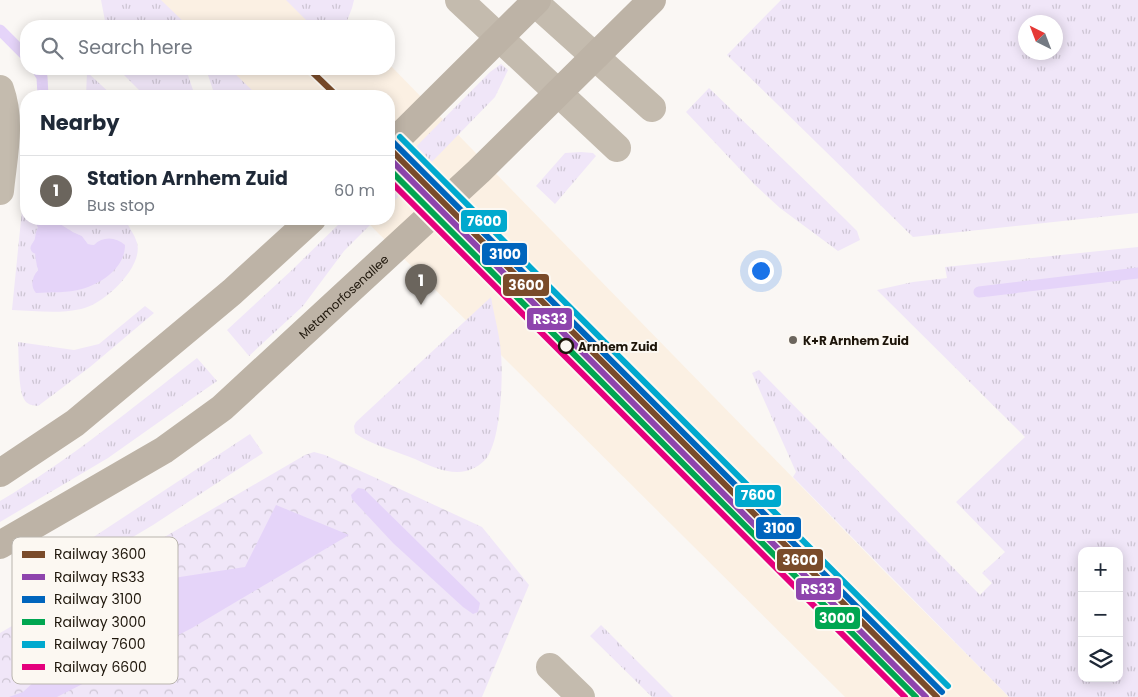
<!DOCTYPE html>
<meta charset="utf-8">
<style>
body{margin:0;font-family:Poppins,sans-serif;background:#f6f6f7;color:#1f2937}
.controls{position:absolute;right:15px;bottom:15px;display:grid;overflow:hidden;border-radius:10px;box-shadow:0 2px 12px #0003}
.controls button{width:45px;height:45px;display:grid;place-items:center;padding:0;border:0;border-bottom:1px solid #e0e1e3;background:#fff;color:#1f2937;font:25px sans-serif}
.compass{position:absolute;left:1018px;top:15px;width:45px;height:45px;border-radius:50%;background:#fff;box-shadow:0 2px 12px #0003;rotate:318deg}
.you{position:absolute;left:760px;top:270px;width:18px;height:18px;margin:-12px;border:4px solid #fff;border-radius:50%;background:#1a73e8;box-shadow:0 0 0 8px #1a73e833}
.badge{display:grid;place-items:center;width:32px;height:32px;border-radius:50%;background:#6b655d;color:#fff;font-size:16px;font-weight:700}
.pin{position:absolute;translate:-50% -41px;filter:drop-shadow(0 1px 2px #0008)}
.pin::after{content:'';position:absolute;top:26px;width:18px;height:15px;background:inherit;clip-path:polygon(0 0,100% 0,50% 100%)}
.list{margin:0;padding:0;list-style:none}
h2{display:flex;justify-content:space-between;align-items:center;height:65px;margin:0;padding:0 20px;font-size:21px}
h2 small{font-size:16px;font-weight:400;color:#747a83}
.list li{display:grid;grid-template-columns:32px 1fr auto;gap:15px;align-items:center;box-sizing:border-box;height:70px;padding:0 20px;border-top:1px solid #e0e1e3}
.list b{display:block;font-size:19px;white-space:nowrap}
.list p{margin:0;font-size:16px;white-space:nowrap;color:#747a83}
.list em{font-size:16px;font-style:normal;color:#747a83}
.icon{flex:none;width:28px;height:28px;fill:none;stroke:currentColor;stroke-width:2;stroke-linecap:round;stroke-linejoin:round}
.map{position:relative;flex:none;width:1138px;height:697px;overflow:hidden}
.search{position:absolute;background:#fff;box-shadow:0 2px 12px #0003;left:20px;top:20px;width:375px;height:55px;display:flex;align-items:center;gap:12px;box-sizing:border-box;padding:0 18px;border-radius:20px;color:#747a83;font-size:19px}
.panel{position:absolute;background:#fff;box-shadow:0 2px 12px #0003;left:20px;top:90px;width:375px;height:135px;border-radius:20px}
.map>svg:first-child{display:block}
</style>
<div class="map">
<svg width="1138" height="697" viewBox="0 0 1138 697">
<defs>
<pattern id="grass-tufts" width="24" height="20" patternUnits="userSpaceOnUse" patternTransform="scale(1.25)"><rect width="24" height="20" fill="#f0e6f8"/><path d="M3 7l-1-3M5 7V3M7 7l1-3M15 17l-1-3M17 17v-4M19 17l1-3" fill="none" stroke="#cdc5d3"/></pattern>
<pattern id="park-crowns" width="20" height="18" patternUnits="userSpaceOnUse" patternTransform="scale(1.25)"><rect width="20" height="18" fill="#f0e6f8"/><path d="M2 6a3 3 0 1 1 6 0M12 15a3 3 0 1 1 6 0" fill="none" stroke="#cdc5d3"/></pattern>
</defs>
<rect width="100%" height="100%" fill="#faf7f4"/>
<path fill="#fbf0e3" d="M144 0H327L352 26H171Z
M389 64 881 568 1009 697H845L364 219H389V96H241L213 69H389Z"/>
<path fill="url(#grass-tufts)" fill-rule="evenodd" d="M101 0H161L188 26H106Z
M286 0H354L352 8 345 26H312Z
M781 0H1138V213L913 237 727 55ZM1026 22H1056V52H1026Z
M501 64 508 70 495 97 389 206V174L490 72Z
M118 69H186L195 96H145Z
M206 69H230L258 96H215Z
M87 72 113 96H86Z
M709 88 845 219 857 231 860 240 838 251 780 208 754 184 686 112Z
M581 152 593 153 596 156 555 204 536 186 565 153Z
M23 200 26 201V219H125C128 226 135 235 137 243 144 267 103 305 81 309 59 314 35 311 12 310ZM54 220 73 232 82 236 88 244 94 245 36 272 38 270C36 262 32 233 39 226 42 223 49 222 54 220Z
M344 219H376L344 251 303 306 249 356 227 330 292 270Z
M1138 247V697H1009L793 477 796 472 752 373 759 370 980 595 992 583 982 573 1005 552 956 502 1025 437 877 290 913 282 947 278 945 267ZM1082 551H1119V678H1082Z
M491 297C494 316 500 335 501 354 503 378 501 435 488 456 484 463 474 469 466 471 449 475 430 466 415 459 398 452 369 444 355 433L354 426 356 422Z
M145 306 154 313 90 367 38 406C32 405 27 405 24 399 18 389 19 355 18 342L74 350 99 344Z
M197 358 217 381 108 458 0 522V501C70 460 133 407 197 358Z
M250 434 263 453 153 525 39 593 38 590 89 540Z
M601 625 673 697H652L590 636Z"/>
<path fill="url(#park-crowns)" d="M314 452 325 455 376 478 482 527 529 585 482 697H0V633L305 455Z"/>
<path fill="#e5d4f9" d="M54 220 73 232 82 236 88 244 94 245C103 236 116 237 125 245 125 267 103 283 82 289 68 293 51 292 36 293 30 286 32 277 38 270 35 261 32 233 39 226 43 222 48 221 54 220Z
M358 488 364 489 480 603 478 612 473 614 463 607 393 543 352 499 351 495Z
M276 505 349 535 192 628 57 697H9L23 692 141 583 245 567Z"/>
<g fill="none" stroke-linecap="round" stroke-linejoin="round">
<path stroke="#e5d4f9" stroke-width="11" d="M0 30 26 56
M37 69 42 77 43 96
M36 248 46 232 40 219
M979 292 1138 273"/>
<path stroke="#c4bbae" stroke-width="28" d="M459 0 617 148
M532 0 652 108
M0 89C12 122 3 158 0 191
M550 667 581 697"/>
<g stroke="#bdb3a6" stroke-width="28">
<path d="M389 147 537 0"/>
<path d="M0 473 75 423 232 292 312 219"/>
<path id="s1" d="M0 545 164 450 222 408 479 171 652 0"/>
</g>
<g stroke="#fcf8f2" stroke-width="10">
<path id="rail-1" d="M309 69 337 96
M389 148 937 697"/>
</g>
<g stroke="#fcf8f2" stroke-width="10">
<path id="rail-2" d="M389 158 926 697"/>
</g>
<g stroke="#fcf8f2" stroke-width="10">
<path id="rail-3" d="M394 143 942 692"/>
</g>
<g stroke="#fcf8f2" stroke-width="10">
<path id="rail-4" d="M389 169 916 697"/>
</g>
<g stroke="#fcf8f2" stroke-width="10">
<path id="rail-5" d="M400 137 948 686"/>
</g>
<g stroke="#fcf8f2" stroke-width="10">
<path id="rail-6" d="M389 180 905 697"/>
</g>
<use href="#rail-1" stroke="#7a4b2a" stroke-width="6"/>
<use href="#rail-2" stroke="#8e44ad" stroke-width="6"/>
<use href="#rail-3" stroke="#0065bd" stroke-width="6"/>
<use href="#rail-4" stroke="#00a651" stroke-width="6"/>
<use href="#rail-5" stroke="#00a9ce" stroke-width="6"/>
<use href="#rail-6" stroke="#e5007d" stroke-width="6"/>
</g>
<circle fill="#6b655d" stroke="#fcf8f2" stroke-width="2" cx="793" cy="340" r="5"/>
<circle fill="#fcf8f2" stroke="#1e160b" stroke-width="2.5" cx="566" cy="346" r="7"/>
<g text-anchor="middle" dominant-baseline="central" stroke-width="4" stroke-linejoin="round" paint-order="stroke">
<g font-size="12" fill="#1e160b" stroke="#fcf8f2">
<text stroke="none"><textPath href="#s1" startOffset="426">Metamorfosenallee</textPath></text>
</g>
<g font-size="12" font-weight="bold" fill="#1e160b" stroke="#fcf8f2" text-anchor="start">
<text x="803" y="340">K+R Arnhem Zuid</text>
</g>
<g font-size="12" font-weight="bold" fill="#1e160b" stroke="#fcf8f2" text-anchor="start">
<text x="578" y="346">Arnhem Zuid</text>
</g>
</g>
<rect x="12" y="537" width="166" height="147" rx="8" fill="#fcf8f2" stroke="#b9b4ad" stroke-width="1"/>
<rect x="22" y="551" width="23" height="7" fill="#7a4b2a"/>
<rect x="22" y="574" width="23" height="6" fill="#8e44ad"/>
<rect x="22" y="596" width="23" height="7" fill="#0065bd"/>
<rect x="22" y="619" width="23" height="6" fill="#00a651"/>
<rect x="22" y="641" width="23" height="7" fill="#00a9ce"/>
<rect x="22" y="664" width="23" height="6" fill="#e5007d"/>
<g font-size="14" fill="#1e160b">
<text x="54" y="559">Railway 3600</text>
<text x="54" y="582">Railway RS33</text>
<text x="54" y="604">Railway 3100</text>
<text x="54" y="627">Railway 3000</text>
<text x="54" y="649">Railway 7600</text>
<text x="54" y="672">Railway 6600</text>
</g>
<g stroke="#fcf8f2" stroke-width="2">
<rect x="460" y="209" width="48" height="24" rx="5" fill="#00a9ce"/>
<rect x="481" y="242" width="47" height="24" rx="5" fill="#0065bd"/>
<rect x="502" y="273" width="48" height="24" rx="5" fill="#7a4b2a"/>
<rect x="526" y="307" width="47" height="24" rx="5" fill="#8e44ad"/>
<rect x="734" y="484" width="48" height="24" rx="5" fill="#00a9ce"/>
<rect x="755" y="516" width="47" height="24" rx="5" fill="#0065bd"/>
<rect x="776" y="548" width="48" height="24" rx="5" fill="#7a4b2a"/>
<rect x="795" y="577" width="47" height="24" rx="5" fill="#8e44ad"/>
<rect x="814" y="606" width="47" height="24" rx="5" fill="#00a651"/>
</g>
<g font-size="14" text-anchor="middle" font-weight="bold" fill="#fff">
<text x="484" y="226">7600</text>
<text x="505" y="259">3100</text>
<text x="526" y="290">3600</text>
<text x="550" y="324">RS33</text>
<text x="758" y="500">7600</text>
<text x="779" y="533">3100</text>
<text x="800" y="565">3600</text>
<text x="818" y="594">RS33</text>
<text x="837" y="623">3000</text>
</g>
</svg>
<div class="controls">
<button>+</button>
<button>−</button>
<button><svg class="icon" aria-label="layers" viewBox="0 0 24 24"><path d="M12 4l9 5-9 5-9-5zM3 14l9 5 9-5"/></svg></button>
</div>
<svg class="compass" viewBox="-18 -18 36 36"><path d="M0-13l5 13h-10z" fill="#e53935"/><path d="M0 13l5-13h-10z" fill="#747a83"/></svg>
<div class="you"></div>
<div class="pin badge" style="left:421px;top:305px">1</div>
<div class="search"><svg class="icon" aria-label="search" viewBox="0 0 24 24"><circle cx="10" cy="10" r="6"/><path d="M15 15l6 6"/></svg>Search here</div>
<section class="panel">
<h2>Nearby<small></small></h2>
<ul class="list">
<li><span class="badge">1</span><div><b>Station Arnhem Zuid</b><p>Bus stop</p></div><em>60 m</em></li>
</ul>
</section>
</div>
